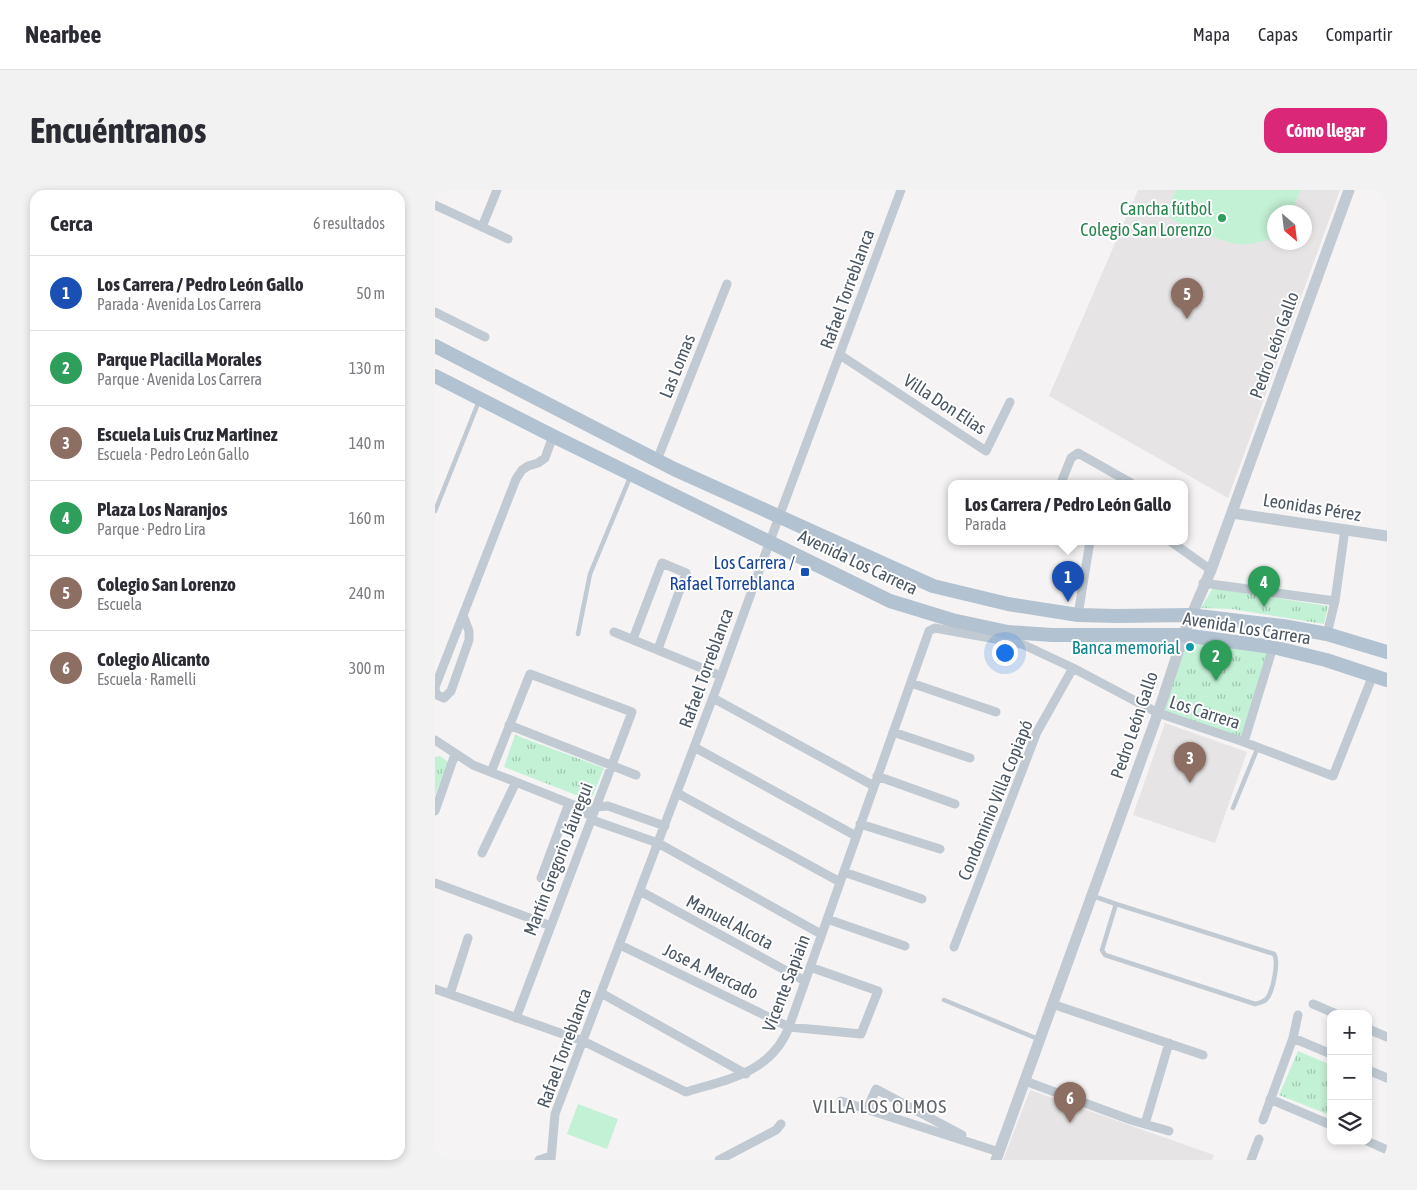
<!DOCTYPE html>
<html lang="es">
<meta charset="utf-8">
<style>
body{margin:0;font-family:"Asap Condensed",sans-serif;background:#f2f2f3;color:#2b2b33}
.controls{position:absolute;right:15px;bottom:15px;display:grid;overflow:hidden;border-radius:10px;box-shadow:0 2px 8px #0003}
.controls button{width:45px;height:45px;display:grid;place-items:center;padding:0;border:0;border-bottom:1px solid #e1e1e2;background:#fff;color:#2b2b33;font:25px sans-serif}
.compass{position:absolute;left:832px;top:15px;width:45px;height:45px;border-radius:50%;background:#fff;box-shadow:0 2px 8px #0003;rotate:152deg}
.you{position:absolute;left:569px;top:462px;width:18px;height:18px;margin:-12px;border:4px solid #fff;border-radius:50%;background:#1a73e8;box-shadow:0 0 0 8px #1a73e833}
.badge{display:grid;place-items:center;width:32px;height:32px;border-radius:50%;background:#db2777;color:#fff;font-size:16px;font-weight:700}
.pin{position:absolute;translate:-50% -41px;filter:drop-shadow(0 1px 2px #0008)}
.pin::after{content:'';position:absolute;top:26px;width:18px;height:15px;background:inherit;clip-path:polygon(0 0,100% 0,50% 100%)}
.popup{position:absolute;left:513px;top:290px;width:240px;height:65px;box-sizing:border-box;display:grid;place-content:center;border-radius:10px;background:#fff;filter:drop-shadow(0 1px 4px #0005);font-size:16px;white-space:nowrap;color:#7c7c81}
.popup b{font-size:19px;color:#2b2b33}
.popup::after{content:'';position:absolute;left:50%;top:100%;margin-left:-10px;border:10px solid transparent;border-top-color:#fff}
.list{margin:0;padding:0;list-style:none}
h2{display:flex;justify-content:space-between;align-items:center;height:65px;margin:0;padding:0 20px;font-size:21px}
h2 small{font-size:16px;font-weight:400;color:#7c7c81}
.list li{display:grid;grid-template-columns:32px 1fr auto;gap:15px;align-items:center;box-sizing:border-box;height:75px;padding:0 20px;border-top:1px solid #e1e1e2}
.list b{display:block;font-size:19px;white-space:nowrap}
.list p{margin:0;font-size:16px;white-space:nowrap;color:#7c7c81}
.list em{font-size:16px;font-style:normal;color:#7c7c81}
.icon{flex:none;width:28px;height:28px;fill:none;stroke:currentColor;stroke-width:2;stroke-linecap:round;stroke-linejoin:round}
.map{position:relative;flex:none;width:952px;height:970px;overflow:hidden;border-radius:15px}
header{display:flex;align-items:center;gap:30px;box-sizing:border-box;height:70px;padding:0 25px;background:#fff;border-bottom:1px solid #e1e1e2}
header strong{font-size:24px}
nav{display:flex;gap:28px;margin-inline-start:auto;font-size:18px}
.intro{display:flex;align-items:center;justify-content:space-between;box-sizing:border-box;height:120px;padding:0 30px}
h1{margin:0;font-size:35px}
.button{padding:12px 22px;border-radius:15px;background:#db2777;color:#fff;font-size:18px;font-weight:700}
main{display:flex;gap:30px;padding:0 30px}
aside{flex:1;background:#fff;border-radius:15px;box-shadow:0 2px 8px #0003}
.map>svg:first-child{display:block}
</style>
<header>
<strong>Nearbee</strong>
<nav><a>Mapa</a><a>Capas</a><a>Compartir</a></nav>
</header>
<div class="intro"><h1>Encuéntranos</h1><a class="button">Cómo llegar</a></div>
<main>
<aside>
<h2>Cerca<small>6 resultados</small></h2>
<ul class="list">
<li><span class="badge" style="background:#1a4fb4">1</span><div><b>Los Carrera / Pedro León Gallo</b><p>Parada · Avenida Los Carrera</p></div><em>50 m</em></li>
<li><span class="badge" style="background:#2e9e5b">2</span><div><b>Parque Placilla Morales</b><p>Parque · Avenida Los Carrera</p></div><em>130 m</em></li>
<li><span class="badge" style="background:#8d6e63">3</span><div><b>Escuela Luis Cruz Martinez</b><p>Escuela · Pedro León Gallo</p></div><em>140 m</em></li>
<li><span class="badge" style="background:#2e9e5b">4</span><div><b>Plaza Los Naranjos</b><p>Parque · Pedro Lira</p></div><em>160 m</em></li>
<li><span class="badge" style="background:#8d6e63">5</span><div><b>Colegio San Lorenzo</b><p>Escuela</p></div><em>240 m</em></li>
<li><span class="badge" style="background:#8d6e63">6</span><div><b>Colegio Alicanto</b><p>Escuela · Ramelli</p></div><em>300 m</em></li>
</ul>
</aside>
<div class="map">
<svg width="952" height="970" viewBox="0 0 952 970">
<defs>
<pattern id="park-tufts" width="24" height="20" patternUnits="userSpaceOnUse" patternTransform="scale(1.25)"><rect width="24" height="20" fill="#c3f1d5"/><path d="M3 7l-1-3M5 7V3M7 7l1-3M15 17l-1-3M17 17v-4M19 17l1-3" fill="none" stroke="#a0c6b0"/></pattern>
</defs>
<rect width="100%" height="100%" fill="#f5f3f3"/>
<path fill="#e6e4e5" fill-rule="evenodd" d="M703 0H905L793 308 614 206ZM839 22H869V52H839Z
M730 533 812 562 780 653 698 625Z
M595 900 779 965 777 970H568Z"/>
<path fill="url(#park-tufts)" d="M778 398 893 416 889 434 797 419 766 418Z
M750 448 835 460 807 548 729 523Z
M80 545 169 578 158 605 146 607 69 577Z
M5 566 13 572 0 605V567Z
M863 861 896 875V914L892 924 844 905Z"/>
<path fill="#c3f1d5" d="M741 0H866L856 22H839V46C829 53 815 55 802 54 792 53 738 34 734 26 731 18 738 7 741 0Z
M143 914 183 929 172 959 132 944Z"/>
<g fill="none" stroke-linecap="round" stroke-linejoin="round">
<path stroke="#c1cad2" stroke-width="4.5" d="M0 321 44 211
M143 444 155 384 196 285
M798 618 823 557
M658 706 681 714 839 764C844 772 838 799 833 807 830 812 825 813 820 814L670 765 667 760 681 714
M509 810 603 849"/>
<path stroke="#c1cad2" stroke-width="9" d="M0 15 73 49
M47 37 62 0
M0 122 50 147
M405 165 551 261 575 212
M222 270 292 94
M626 293 636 268 643 263 696 293
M735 351 776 380
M768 393 900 411
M643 425 655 351
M179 442 286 486
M892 444 900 411 910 339
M198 449 227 373 251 383 223 459
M476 493 561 522
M0 497 81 289 87 280 93 276 103 273 110 268 118 246
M0 499 2 505 9 508 16 501 34 450V441L28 425
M278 508 439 596
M74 535 201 585
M458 542 535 568
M0 550 38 575 146 618
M809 552 838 457
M259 557 421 646
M56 582 95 484 197 522 81 828
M442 586 520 614
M242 603 405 692
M0 621 20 564
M425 634 505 659
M230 636 173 616 146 618 160 631 223 653 386 744
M47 663 81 592
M409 682 487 709
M106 688 134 613
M0 693 116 736
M205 701 370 791
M392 729 470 756
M185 755 354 837 426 844 443 801 375 777
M519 757 602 542 638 478
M0 799 148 851 251 902C293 889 336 883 354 837L494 441 500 438 587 454 638 478 723 523 809 552 898 586 938 485
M166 803 311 884
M15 804 33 748
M617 814 768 865
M878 814 901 824
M933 839 952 847
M858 848 896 864
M933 880 952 888
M590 891 696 930 734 941
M835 909 896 935
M406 911 564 962
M432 919 441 899 527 945
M828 930 858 848 863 825
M710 934 734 853
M932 951 952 960
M104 970 116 966
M116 970 120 924 286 486 335 351 466 0
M284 970 341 940 346 934
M816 970 824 949"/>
<path stroke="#c1cad2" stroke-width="11" d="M797 323 952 346
M561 970 723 523 751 438 776 380 914 0"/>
<path stroke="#b3c2d1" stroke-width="14" d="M0 156 239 279 498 396 573 414 643 425 682 426 755 425 848 436 892 444 952 462
M0 186 118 246 455 411 517 430 573 442 617 445H748L838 457 891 470 952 490"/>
</g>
<circle fill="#2e9e5b" stroke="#fff" stroke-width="2" cx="787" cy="28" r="5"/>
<rect fill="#1a4fb4" stroke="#fff" stroke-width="2" x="365" y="377" width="10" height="10" rx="2.5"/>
<circle fill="#0f9aa8" stroke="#fff" stroke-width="2" cx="755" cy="457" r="5"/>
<g text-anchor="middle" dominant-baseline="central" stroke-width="4" stroke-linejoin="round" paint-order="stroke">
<g font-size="18" fill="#27864d" stroke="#fff" text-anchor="end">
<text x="777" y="18">Cancha fútbol<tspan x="777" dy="21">Colegio San Lorenzo</tspan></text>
</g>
<g font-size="18" fill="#4a5661" stroke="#fff">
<text transform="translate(412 99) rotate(-70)">Rafael Torreblanca</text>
<text transform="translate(839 155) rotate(-70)">Pedro León Gallo</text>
<text transform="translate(242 176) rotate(-68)">Las Lomas</text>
<text transform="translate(510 214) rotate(33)">Villa Don Elias</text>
<text transform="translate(877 317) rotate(9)">Leonidas Pérez</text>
<text transform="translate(423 372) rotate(25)">Avenida Los Carrera</text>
<text transform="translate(812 438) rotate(9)">Avenida Los Carrera</text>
<text transform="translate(271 478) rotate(-70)">Rafael Torreblanca</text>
<text transform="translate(770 522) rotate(18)">Los Carrera</text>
<text transform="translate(699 535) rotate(-71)">Pedro León Gallo</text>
<text transform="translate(560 610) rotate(-68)">Condominio Villa Copiapó</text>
<text transform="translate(123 669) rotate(-69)">Martín Gregorio Jáuregui</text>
<text transform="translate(295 732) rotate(28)">Manuel Alcota</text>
<text transform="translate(276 781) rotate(26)">Jose A. Mercado</text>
<text transform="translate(351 793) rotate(-69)">Vicente Sapiain</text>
<text transform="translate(129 858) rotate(-70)">Rafael Torreblanca</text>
</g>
<g font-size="18" fill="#164399" stroke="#fff" text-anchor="end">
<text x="360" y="372">Los Carrera /<tspan x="360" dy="21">Rafael Torreblanca</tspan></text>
</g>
<g font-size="18" fill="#0d838f" stroke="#fff" text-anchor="end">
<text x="745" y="457">Banca memorial</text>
</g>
<g font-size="19" letter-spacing="1" fill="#5f6368" stroke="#fff">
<text x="445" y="916">VILLA LOS OLMOS</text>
</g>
</g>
</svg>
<div class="controls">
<button>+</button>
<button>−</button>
<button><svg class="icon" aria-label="layers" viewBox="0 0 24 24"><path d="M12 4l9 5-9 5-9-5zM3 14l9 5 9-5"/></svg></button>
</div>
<svg class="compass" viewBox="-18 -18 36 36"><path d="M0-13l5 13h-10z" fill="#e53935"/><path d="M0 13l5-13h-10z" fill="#7c7c81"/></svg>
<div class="you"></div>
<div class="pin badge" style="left:633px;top:412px;background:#1a4fb4">1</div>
<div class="popup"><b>Los Carrera / Pedro León Gallo</b>Parada</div>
<div class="pin badge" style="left:781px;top:491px;background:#2e9e5b">2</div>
<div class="pin badge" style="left:755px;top:593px;background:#8d6e63">3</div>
<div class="pin badge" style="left:829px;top:417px;background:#2e9e5b">4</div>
<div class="pin badge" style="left:752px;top:129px;background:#8d6e63">5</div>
<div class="pin badge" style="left:635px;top:933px;background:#8d6e63">6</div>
</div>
</main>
